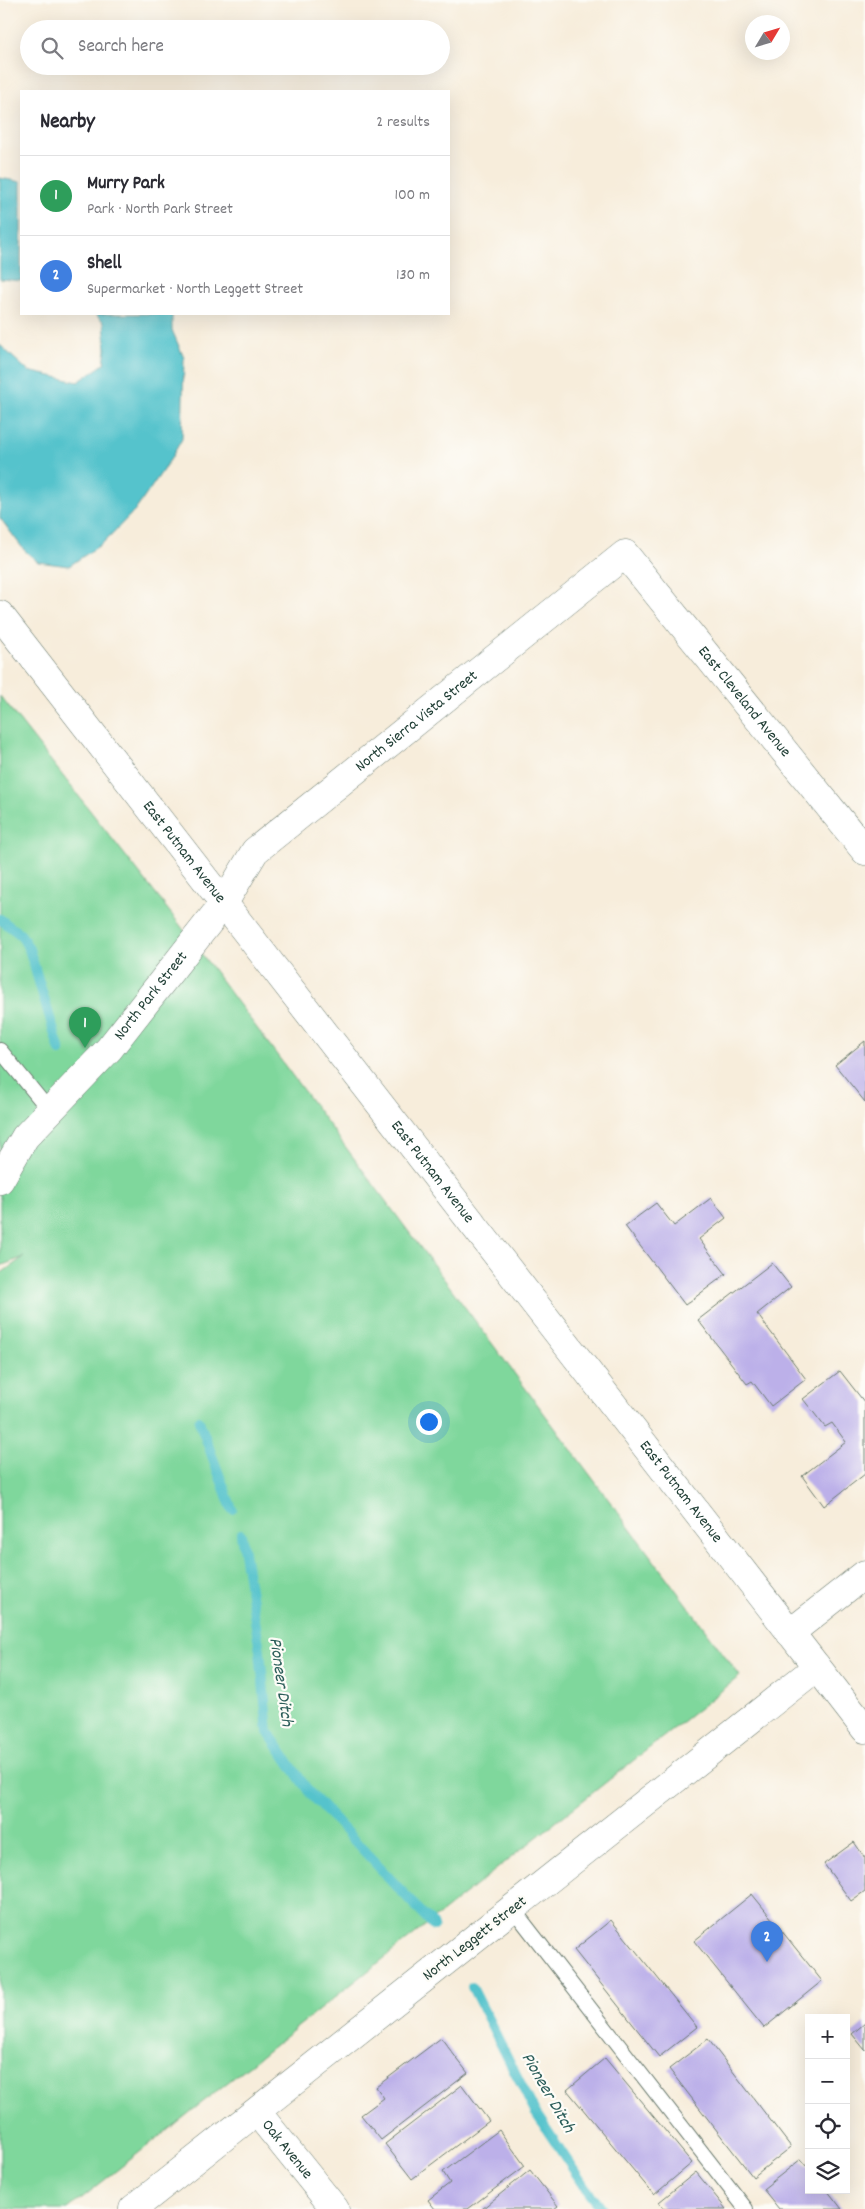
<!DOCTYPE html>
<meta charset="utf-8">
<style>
body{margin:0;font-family:Dekko,sans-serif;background:#f7f7f7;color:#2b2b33}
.controls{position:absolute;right:15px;bottom:15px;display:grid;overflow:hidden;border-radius:0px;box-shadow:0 5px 20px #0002}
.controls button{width:45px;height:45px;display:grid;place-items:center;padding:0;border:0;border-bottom:1px solid #e1e1e2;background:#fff;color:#2b2b33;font:25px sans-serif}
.compass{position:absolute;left:745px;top:15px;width:45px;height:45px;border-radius:50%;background:#fff;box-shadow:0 5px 20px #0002;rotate:52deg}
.you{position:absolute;left:428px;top:1421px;width:18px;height:18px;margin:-12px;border:4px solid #fff;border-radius:50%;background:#1a73e8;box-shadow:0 0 0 8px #1a73e833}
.badge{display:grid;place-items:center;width:32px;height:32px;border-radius:50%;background:#0f766e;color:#fff;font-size:16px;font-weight:700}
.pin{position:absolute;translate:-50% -41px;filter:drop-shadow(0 1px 2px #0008)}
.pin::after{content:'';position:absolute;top:26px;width:18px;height:15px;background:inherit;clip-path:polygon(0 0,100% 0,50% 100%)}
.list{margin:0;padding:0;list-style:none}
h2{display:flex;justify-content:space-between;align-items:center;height:65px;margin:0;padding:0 20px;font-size:21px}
h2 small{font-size:16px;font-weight:400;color:#7c7c81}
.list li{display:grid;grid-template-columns:32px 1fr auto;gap:15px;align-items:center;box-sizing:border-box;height:80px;padding:0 20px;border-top:1px solid #e1e1e2}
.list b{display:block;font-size:19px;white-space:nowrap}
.list p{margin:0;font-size:16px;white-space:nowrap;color:#7c7c81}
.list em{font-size:16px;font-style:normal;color:#7c7c81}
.icon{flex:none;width:28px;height:28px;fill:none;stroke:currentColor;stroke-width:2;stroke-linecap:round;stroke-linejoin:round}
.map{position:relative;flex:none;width:865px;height:2209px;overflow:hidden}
.search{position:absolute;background:#fff;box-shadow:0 5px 20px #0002;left:20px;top:20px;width:430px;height:55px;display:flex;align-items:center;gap:12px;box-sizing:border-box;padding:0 18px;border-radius:28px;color:#7c7c81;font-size:19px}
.panel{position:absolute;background:#fff;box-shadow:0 5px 20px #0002;left:20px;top:90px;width:430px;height:225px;border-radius:0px}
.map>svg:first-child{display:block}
</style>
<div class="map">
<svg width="865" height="2209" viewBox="0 0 865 2209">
<rect width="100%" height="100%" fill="#fdfcf7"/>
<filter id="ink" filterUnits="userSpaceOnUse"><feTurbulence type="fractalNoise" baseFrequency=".02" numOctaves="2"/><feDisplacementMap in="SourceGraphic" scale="10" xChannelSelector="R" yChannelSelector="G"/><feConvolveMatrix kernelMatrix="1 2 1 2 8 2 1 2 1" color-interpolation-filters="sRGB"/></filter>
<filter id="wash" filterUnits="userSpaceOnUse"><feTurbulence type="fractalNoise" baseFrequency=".0096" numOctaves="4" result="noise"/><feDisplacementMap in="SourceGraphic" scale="20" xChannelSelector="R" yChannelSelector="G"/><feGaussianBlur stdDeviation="1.12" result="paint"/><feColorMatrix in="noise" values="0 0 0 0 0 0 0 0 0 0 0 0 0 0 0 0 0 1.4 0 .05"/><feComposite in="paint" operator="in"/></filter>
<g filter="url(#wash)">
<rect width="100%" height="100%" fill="#f7eddb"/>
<path fill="#7fd79c" stroke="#4f8a68" d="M0 696 180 925 740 1676 68 2209H0V1274L24 1257 0 1266Z"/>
<path fill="#55c3cc" stroke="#3a8080" d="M0 178 21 182V281L0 279Z
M95 314H172V330L184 358 182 439 170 460 137 508 103 543 69 566 38 562 24 550 0 518V345L28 371 78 382 104 364 106 349 104 322Z"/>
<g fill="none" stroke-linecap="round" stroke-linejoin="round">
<path stroke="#55c3cc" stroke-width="10" d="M0 919 21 935 29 949 60 1051
M199 1421 232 1509
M241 1534 260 1651 268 1732 309 1792 434 1926
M472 1987 535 2112 585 2187 602 2209"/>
</g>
<g id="blocks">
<path fill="#bcb0e9" d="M865 1041V1102L835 1065Z
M711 1198 726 1218 699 1239 726 1274 685 1305 625 1226 656 1203 674 1226Z
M772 1263 791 1287 757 1314 806 1379 771 1406 752 1381 747 1384 698 1320Z
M840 1371 865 1403V1474L824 1506 802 1476 846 1442 832 1423 825 1427 803 1399Z
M854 1842 865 1858V1891L851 1901 824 1864Z
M752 1894 822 1981 764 2028 694 1941Z
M611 1920 697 2027 659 2057 574 1950Z
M865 2023V2050L852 2034Z
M441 2038 468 2073 381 2140 361 2115 384 2098 376 2087Z
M708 2039 791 2147 753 2177 669 2069Z
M605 2058 692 2163 654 2195 567 2090Z
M462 2085 489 2121 412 2179 385 2144Z
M499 2130 525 2166 468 2209H435L428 2200 450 2183 443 2172Z
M801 2159 809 2168V2190H827L842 2209H779L763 2189Z
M530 2170 558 2206 554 2209H482Z
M696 2172 726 2209H664L659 2202Z"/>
</g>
</g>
<g filter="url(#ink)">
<use href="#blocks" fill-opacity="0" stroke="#6b7b6e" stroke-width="1"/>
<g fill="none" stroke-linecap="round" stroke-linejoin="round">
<g stroke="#6b7b6e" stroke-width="16">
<path id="service" d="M0 1050 49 1110
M513 1909 746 2209"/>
</g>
<g stroke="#6b7b6e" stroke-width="29">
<g id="minor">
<path id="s1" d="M0 1180 25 1137 109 1049 224 903 255 851 625 554 865 851"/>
<path d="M817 1667 865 1729"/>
<path id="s2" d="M257 2112 335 2209"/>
</g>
</g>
<g stroke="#6b7b6e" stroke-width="29">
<g id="tertiary">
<path id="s3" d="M0 615 817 1667 133 2209"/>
<path d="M790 1633 865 1574"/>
</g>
</g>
<use href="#service" stroke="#fff" stroke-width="14"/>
<use href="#minor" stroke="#fff" stroke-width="28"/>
<use href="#tertiary" stroke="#fff" stroke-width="28"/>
</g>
</g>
<g text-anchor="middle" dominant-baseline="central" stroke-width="4.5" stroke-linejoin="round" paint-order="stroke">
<g font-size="16" fill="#1f3d34" stroke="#fdfcf7">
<text stroke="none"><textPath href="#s1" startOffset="1082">East Cleveland Avenue</textPath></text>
<text stroke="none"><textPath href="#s1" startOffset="625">North Sierra Vista Street</textPath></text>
<text stroke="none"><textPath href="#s3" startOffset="300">East Putnam Avenue</textPath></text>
<text stroke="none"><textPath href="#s1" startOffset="239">North Park Street</textPath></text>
<text stroke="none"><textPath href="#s3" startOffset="705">East Putnam Avenue</textPath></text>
<text stroke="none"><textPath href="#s3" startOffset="1110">East Putnam Avenue</textPath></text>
<text transform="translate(475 1939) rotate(-38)">North Leggett Street</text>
<text stroke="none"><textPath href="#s2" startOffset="48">Oak Avenue</textPath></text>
</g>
<g font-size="18" font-style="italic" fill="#2c5e5a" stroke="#fdfcf7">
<text transform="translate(280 1682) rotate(82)">Pioneer Ditch</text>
<text transform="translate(547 2093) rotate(60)">Pioneer Ditch</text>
</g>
</g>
</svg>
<div class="controls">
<button>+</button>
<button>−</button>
<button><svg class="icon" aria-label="locate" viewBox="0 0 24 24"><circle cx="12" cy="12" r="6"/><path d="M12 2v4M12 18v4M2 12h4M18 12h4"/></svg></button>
<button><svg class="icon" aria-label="layers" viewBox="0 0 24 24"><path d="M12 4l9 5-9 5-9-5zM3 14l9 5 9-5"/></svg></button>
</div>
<svg class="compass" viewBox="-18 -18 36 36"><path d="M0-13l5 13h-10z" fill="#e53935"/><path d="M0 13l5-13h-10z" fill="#7c7c81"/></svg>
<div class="you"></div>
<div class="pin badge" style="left:85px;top:1048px;background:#2e9e5b">1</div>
<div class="pin badge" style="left:767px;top:1962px;background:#3f7fe0">2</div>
<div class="search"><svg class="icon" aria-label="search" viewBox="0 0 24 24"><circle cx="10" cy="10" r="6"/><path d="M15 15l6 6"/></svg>Search here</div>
<section class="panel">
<h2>Nearby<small>2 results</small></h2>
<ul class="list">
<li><span class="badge" style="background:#2e9e5b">1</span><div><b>Murry Park</b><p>Park · North Park Street</p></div><em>100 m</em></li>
<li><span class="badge" style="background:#3f7fe0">2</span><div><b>Shell</b><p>Supermarket · North Leggett Street</p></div><em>130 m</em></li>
</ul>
</section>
</div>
